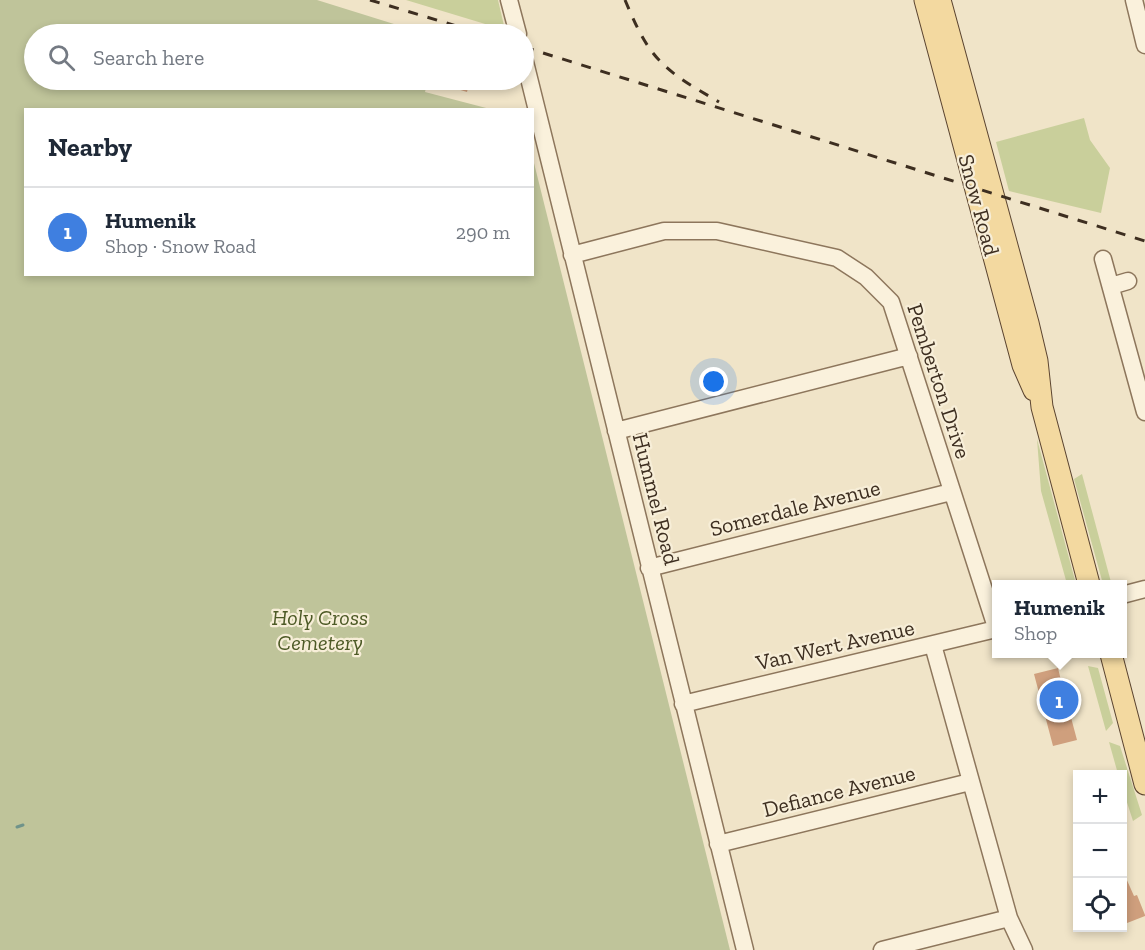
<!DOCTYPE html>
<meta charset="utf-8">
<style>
body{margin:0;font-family:"Zilla Slab",serif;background:#f6f6f7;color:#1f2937}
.controls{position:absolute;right:18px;bottom:18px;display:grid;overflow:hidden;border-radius:0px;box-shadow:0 3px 9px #0003}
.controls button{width:54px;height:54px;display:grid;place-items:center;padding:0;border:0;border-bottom:2px solid #e0e1e3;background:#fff;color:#1f2937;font:30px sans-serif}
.you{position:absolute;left:714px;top:382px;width:21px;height:21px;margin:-15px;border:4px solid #fff;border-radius:50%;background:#1a73e8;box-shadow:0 0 0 9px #1a73e833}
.badge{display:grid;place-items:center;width:39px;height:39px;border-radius:50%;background:#1a73e8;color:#fff;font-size:20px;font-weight:700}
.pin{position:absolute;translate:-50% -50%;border:3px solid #fff;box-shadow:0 2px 6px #0006}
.popup{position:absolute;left:992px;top:580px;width:135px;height:78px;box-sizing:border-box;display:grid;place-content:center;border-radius:0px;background:#fff;filter:drop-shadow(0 2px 4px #0005);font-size:20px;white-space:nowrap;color:#747a83}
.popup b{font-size:22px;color:#1f2937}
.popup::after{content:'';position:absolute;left:50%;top:100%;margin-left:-12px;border:12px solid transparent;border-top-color:#fff}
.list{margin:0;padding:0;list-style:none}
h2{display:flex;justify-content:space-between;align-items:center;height:78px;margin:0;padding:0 24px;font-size:26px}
h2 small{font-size:20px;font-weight:400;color:#747a83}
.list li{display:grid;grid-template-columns:39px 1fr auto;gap:18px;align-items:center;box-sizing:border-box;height:90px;padding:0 24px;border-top:2px solid #e0e1e3}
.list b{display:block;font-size:22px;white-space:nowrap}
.list p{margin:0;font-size:20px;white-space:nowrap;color:#747a83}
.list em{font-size:20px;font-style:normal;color:#747a83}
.icon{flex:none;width:33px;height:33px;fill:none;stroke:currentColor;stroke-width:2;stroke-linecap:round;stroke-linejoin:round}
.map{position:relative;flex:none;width:1145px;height:950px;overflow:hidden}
.search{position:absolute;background:#fff;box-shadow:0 3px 9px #0003;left:24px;top:24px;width:510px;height:66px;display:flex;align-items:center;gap:15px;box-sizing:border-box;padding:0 21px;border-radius:33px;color:#747a83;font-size:22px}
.panel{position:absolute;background:#fff;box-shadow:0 3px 9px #0003;left:24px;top:108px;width:510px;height:168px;border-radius:0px}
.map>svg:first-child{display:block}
</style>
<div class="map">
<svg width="1145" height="950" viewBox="0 0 1145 950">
<rect width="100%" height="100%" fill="#f0e4c8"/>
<path fill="#c9cf9b" d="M406 0H498L505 30Z
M1084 118 1090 140 1110 168 1101 213 1009 191 996 142Z
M1037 439 1076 584H1067L1041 491Z
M1082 474 1111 582 1103 584 1074 479Z
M1088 666 1098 668 1113 723 1106 731Z
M1109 742 1120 746 1142 815 1133 821 1123 790 1122 774H1118Z"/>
<path fill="#bfc49a" d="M0 0H317L426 34H34V80H428L425 92 490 109 26 110V274H532L533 159 730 950H0Z"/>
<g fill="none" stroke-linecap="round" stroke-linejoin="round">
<path stroke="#6f938a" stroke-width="3" d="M17 827 23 825"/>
</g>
<path fill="#cf9f7d" d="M442 80H470L467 92 441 84Z
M1058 668 1064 693 1075 690 1079 707 1069 710 1077 740 1053 746 1034 674Z
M1122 869 1134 896 1137 895 1145 915V916L1122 925Z"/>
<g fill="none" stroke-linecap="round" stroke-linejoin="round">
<g stroke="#8d765c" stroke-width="19">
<path id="minor" d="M509 0 518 34
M1134 0 1145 45
M524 58 745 950
M572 255 664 231H717L837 258 866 277 891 302 996 627
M1103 259 1145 412
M1111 286 1128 281
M616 431 909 356
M649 568 951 492
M1122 595 1145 589
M933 645 1009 918 1024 950
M683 704 996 629
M718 844 970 782
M882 950 1009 918"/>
</g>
<g stroke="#5b4430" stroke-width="23">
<path id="major" d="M925 0 1023 365 1034 390
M940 0 1028 323 1037 361 1042 407 1089 584
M1111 654 1145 784"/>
</g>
<use href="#minor" stroke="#faf1dc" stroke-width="16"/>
<use href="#major" stroke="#f3d9a0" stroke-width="21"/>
<path stroke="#3d2e20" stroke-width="3" stroke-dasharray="10 10" stroke-linecap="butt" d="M370 0 483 34
M625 0C634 21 644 45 660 61 676 78 699 90 719 102
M524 47 1145 241"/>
</g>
<g text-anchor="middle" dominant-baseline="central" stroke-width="4.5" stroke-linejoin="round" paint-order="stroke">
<g font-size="22" fill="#3d2e20" stroke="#f7eed8">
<text transform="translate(979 205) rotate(75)">Snow Road</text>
<text transform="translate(939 381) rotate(72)">Pemberton Drive</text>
<text transform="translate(656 499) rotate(76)">Hummel Road</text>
<text transform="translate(795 508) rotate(-14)">Somerdale Avenue</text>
<text transform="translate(835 645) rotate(-13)">Van Wert Avenue</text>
<text transform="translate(839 791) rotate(-14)">Defiance Avenue</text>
</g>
<g font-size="22" font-style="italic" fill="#4d5a26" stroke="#f7eed8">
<text x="320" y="617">Holy Cross<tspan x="320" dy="25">Cemetery</tspan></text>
</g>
</g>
</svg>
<div class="controls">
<button>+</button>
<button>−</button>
<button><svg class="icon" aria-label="locate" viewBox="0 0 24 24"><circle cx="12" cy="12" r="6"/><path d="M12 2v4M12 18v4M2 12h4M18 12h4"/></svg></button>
</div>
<div class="you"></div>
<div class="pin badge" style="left:1059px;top:700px;background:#3f7fe0">1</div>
<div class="popup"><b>Humenik</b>Shop</div>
<div class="search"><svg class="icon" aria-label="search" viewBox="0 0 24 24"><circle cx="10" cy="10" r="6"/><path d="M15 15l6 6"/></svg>Search here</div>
<section class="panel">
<h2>Nearby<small></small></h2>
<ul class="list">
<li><span class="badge" style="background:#3f7fe0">1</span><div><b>Humenik</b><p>Shop · Snow Road</p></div><em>290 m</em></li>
</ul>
</section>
</div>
